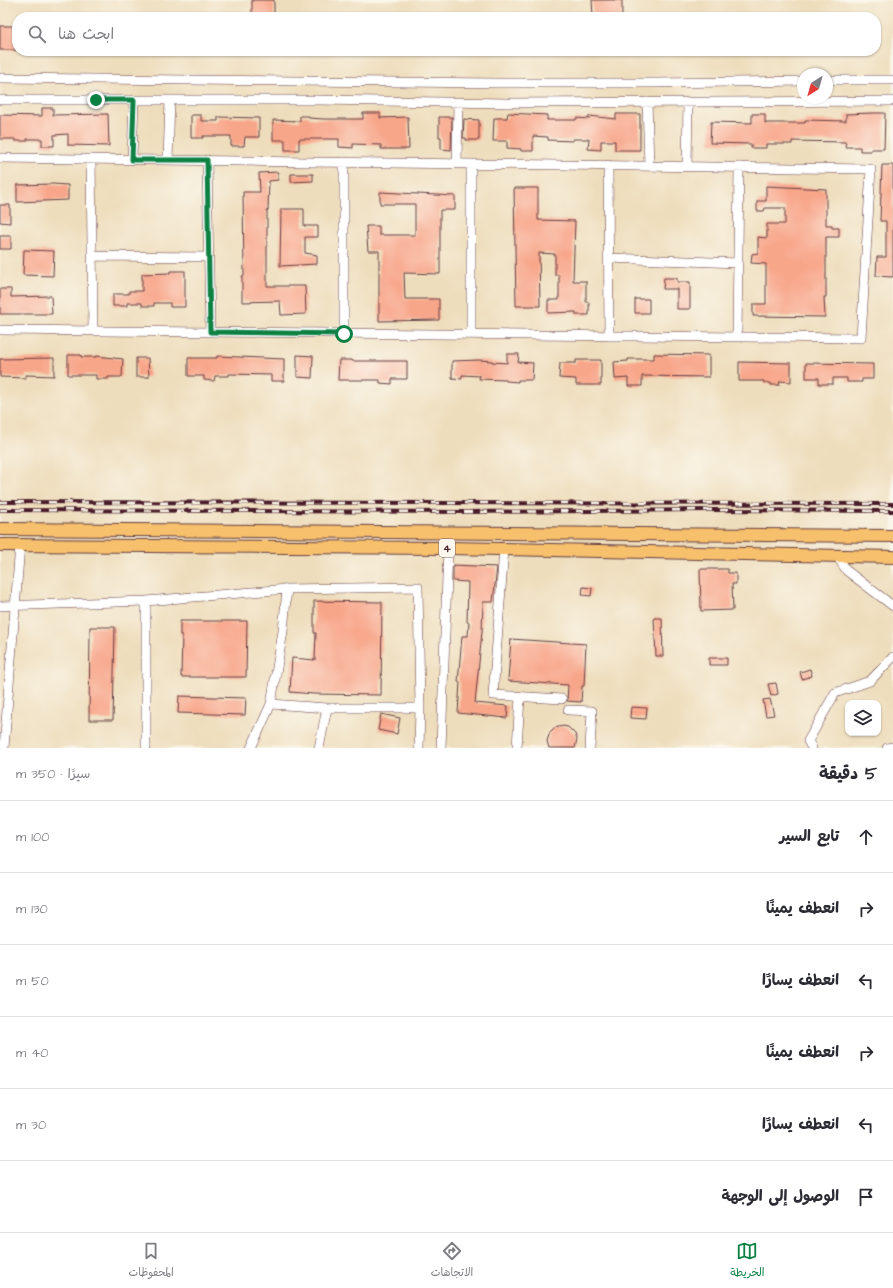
<!DOCTYPE html>
<html lang="ar">
<meta charset="utf-8">
<style>
body{margin:0;font-family:"Architects Daughter","Playpen Sans Arabic",sans-serif;background:#f2f2f3;color:#2b2b33;direction:rtl}
.controls{position:absolute;right:12px;bottom:12px;display:grid;overflow:hidden;border-radius:8px;box-shadow:0 1px 3px #0004}
.controls button{width:36px;height:36px;display:grid;place-items:center;padding:0;border:0;border-bottom:1px solid #e1e1e2;background:#fff;color:#2b2b33;font:20px sans-serif}
.compass{position:absolute;left:797px;top:68px;width:36px;height:36px;border-radius:50%;background:#fff;box-shadow:0 1px 3px #0004;rotate:217deg}
.stop{position:absolute;width:12px;height:12px;margin:-9px;border:3px solid #0b8043;border-radius:50%;background:#fff}
.stop.end{background:#0b8043;border-color:#fff;box-shadow:0 1px 4px #0008}
.list{margin:0;padding:0;list-style:none}
h2{display:flex;justify-content:space-between;align-items:center;height:52px;margin:0;padding:0 16px;font-size:17px}
h2 small{font-size:13px;font-weight:400;color:#7c7c81}
.list li{display:grid;grid-template-columns:26px 1fr auto;gap:12px;align-items:center;box-sizing:border-box;height:72px;padding:0 16px;border-top:1px solid #e1e1e2}
.list b{display:block;font-size:15px;white-space:nowrap}
.list em{font-size:13px;font-style:normal;color:#7c7c81}
.icon{flex:none;width:22px;height:22px;fill:none;stroke:currentColor;stroke-width:2;stroke-linecap:round;stroke-linejoin:round}
.map{position:relative;flex:none;width:893px;height:748px;overflow:hidden;direction:ltr}
.search{position:absolute;background:#fff;box-shadow:0 1px 3px #0004;left:12px;right:12px;top:12px;height:44px;display:flex;align-items:center;gap:10px;box-sizing:border-box;padding:0 14px;border-radius:16px;color:#7c7c81;font-size:15px}
.sheet{height:484px;background:#fff}
nav{display:flex;justify-content:space-around;align-items:center;box-sizing:border-box;height:56px;border-top:1px solid #e1e1e2;background:#fff;font-size:11px;color:#7c7c81}
nav a{display:grid;justify-items:center;gap:2px}
nav .on{color:#0b8043}
.map>svg:first-child{display:block}
</style>
<div class="map">
<svg width="893" height="748" viewBox="0 0 893 748">
<rect width="100%" height="100%" fill="#fbf7ec"/>
<filter id="ink" filterUnits="userSpaceOnUse"><feTurbulence type="fractalNoise" baseFrequency=".025" numOctaves="2"/><feDisplacementMap in="SourceGraphic" scale="8" xChannelSelector="R" yChannelSelector="G"/><feConvolveMatrix kernelMatrix="1 2 1 2 8 2 1 2 1" color-interpolation-filters="sRGB"/></filter>
<filter id="wash" filterUnits="userSpaceOnUse"><feTurbulence type="fractalNoise" baseFrequency=".012" numOctaves="4" result="noise"/><feDisplacementMap in="SourceGraphic" scale="16" xChannelSelector="R" yChannelSelector="G"/><feGaussianBlur stdDeviation="0.9" result="paint"/><feColorMatrix in="noise" values="0 0 0 0 0 0 0 0 0 0 0 0 0 0 0 0 0 1.4 0 .05"/><feComposite in="paint" operator="in"/></filter>
<g filter="url(#wash)">
<rect width="100%" height="100%" fill="#eeddbc"/>
<g id="blocks">
<path fill="#f8a68a" d="M252 0H274V17H252Z
M592 0H622V17H593Z
M0 26H17V50H0Z
M42 108H53V115L108 114 109 146 68 145V134L54 135V146H42V139H27V141H15V139H0V115L42 116Z
M363 113H380V118L408 117 409 149H381V145L353 144V148L339 147V139H299V150H285V140H273V120L300 121V116H309V118L323 119H363Z
M508 113 547 115V120H576V118L589 119V116L616 119V114H640V150H615V141H601V150L588 149 589 139H573V141L548 140V137L533 136V151H521V149L507 148V141H493L494 118H507Z
M873 113H885L884 149H871V151H860V147H845L846 142 792 141V144H766V148H751V144L710 143 711 122 752 123V114H765V123H805V120L846 121V114Z
M191 115H201V121H218V117L259 118V137H245L244 146H231V136H203V138H191Z
M439 117H452L451 150 441 149V137H439Z
M464 119 479 120V140H466V138H463Z
M882 165H893V277L876 276 877 257H886V221H880Z
M278 172V180L269 181 268 211 267 210V286H305L306 314 281 315 280 301 242 302V276H244L243 192H260L259 173Z
M291 174H313V181L291 182Z
M53 184 68 185V200L17 202V185Z
M766 186 826 189V225H832V228H839V237H826V297H824L825 317 753 316V304H766V264L751 263 752 254 758 253V237L767 238V224H785V208H765L764 211H757V201H766Z
M514 188H538V220L575 221 573 281H586V302H589V315H576V312L548 313V300H559V275H555V254L539 253 540 306H516Z
M380 192 455 196V210H440V274L404 273 405 299H439V320L379 321V251H368L366 226H379V235H415V204H380Z
M0 205H10V223L0 222Z
M281 209H304V226H318V237H305V253L317 255V264L280 266Z
M0 236H11V249H0Z
M24 250 54 251 53 276 23 275Z
M170 271H185V307H170V303H154V306H142V303H127V306H113V294H129V291H142V274L170 273Z
M664 278H677V282H690V309H677V289H663Z
M0 289H11V297L51 296 52 314H0Z
M635 299H649V313H635Z
M507 354H519L518 362 533 363 532 380H518V382L506 381V380L479 379 480 376 462 375V379L452 378V361L479 360 492 361V362L507 363Z
M654 354 709 355V377L642 376V386H628V378L615 379 614 362 628 361V359H654Z
M68 355H81V357H96V356L123 359 122 377H108V379H96V375H68Z
M297 355 313 356 312 378 297 377Z
M217 356 284 359V381H271V375L229 374V376H215L214 381 204 380V376H188V358H217Z
M54 358V376L26 375V378L0 377V359Z
M136 358H148L149 377H136Z
M339 360H352V361H407V379H392V384L380 383V380H338Z
M576 360H601V385H576V379L559 378 560 363H576Z
M739 362 791 363V382L780 381 779 385H771V383H764V381H739Z
M806 363 873 364V379H862V382H847V378H833V384H819V378H806Z
M453 565 497 567 493 602H483L482 632 475 703 508 706 507 718 458 713 460 682H458L462 636H468L469 622H467L468 582 453 581Z
M700 569H728V573H736V584H732L733 610 701 611Z
M583 587 592 588 591 596 582 595Z
M314 601 382 602 381 695 314 694 290 692 292 658 315 660 316 633H314Z
M654 618H662L663 656H656Z
M180 621H247L246 677H181L182 635H180Z
M90 627H115L113 720H89Z
M511 639 586 644 584 686H582L581 702 567 701 568 685 508 681Z
M709 658H727V665H709Z
M810 669 812 676 802 679 800 672Z
M776 683 778 694 771 696 768 684Z
M179 696 246 698 245 715 178 713Z
M770 699 774 715 766 716 763 700Z
M631 707 647 708 646 719 630 718Z
M381 714 400 718 397 734 378 730Z
M563 726 568 727 575 734 577 739 575 748H549L547 741 550 732 554 728Z"/>
</g>
</g>
<g filter="url(#ink)">
<use href="#blocks" fill-opacity="0" stroke="#633c41" stroke-width="1"/>
<g fill="none" stroke-linecap="round" stroke-linejoin="round">
<g stroke="#633c41" stroke-width="10">
<path id="minor" d="M0 78 497 83H656L803 81
M827 80H893
M0 100H318L507 103 893 101
M647 102 649 166
M0 158 871 169 861 338 0 330
M91 159 93 331
M132 159 134 100
M168 160 170 100
M207 160 210 332
M457 164 458 102
M608 165 609 336
M687 166 688 102
M92 256 208 257
M609 258 738 263
M344 334V162
M471 335V164
M737 337 739 167
M504 549 493 695 562 699
M837 556 847 571 893 606
M0 606 146 601 287 589 418 587 420 708 419 748
M271 704 327 708H420
M568 710 592 711 590 748
M4 748 20 545
M146 748V601
M251 748 271 704 283 631 287 589
M319 748 327 708
M441 748 448 548
M517 748 520 697
M812 748 808 741 835 693 870 681 893 657
M887 748 893 747"/>
</g>
<g stroke="#633c41" stroke-width="14">
<path id="major" d="M0 529 893 536
M0 545 448 548 893 557"/>
</g>
<use href="#minor" stroke="#fff" stroke-width="9"/>
<use href="#major" stroke="#f7c06c" stroke-width="12"/>
<g stroke="#4a1f2b" stroke-width="4">
<path id="rail" d="M0 502C298 504 595 502 893 504
M0 510 466 512 711 510 893 511"/>
</g>
<use href="#rail" stroke="#fbf7ec" stroke-width="2.5" stroke-dasharray="8" stroke-linecap="butt"/>
</g>
</g>
<g fill="none" stroke-linecap="round" stroke-linejoin="round" filter="url(#ink)">
<path stroke="#0b8043" stroke-width="5" d="M96 100H134L132 160H207L210 332 344 334"/>
</g>
<g text-anchor="middle" dominant-baseline="central" stroke-width="3" stroke-linejoin="round" paint-order="stroke">
<rect fill="#fbf7ec" stroke="#7f6065" stroke-width="1" x="439" y="539" width="16" height="18" rx="3"/>
<g font-size="11" font-weight="bold" fill="#4a1f2b">
<text x="447" y="548">4</text>
</g>
</g>
</svg>
<div class="controls">
<button><svg class="icon" aria-label="layers" viewBox="0 0 24 24"><path d="M12 4l9 5-9 5-9-5zM3 14l9 5 9-5"/></svg></button>
</div>
<svg class="compass" viewBox="-18 -18 36 36"><path d="M0-13l5 13h-10z" fill="#e53935"/><path d="M0 13l5-13h-10z" fill="#7c7c81"/></svg>
<div class="stop" style="left:344px;top:334px"></div>
<div class="stop end" style="left:96px;top:100px"></div>
<div class="search"><svg class="icon" aria-label="search" viewBox="0 0 24 24"><circle cx="10" cy="10" r="6"/><path d="M15 15l6 6"/></svg>ابحث هنا</div>
</div>
<section class="sheet">
<h2>5 دقيقة<small>سيرًا · 350 m</small></h2>
<ul class="list">
<li><svg class="icon" aria-label="ahead" viewBox="0 0 24 24"><path d="M12 20V5M6 11l6-6 6 6"/></svg><div><b>تابع السير</b></div><em>100 m</em></li>
<li><svg class="icon" aria-label="right" viewBox="0 0 24 24"><path d="M7 20v-9h11M14 6l5 5-5 5"/></svg><div><b>انعطف يمينًا</b></div><em>130 m</em></li>
<li><svg class="icon" aria-label="left" viewBox="0 0 24 24"><path d="M17 20v-9H6M10 6l-5 5 5 5"/></svg><div><b>انعطف يسارًا</b></div><em>50 m</em></li>
<li><svg class="icon" aria-label="right" viewBox="0 0 24 24"><path d="M7 20v-9h11M14 6l5 5-5 5"/></svg><div><b>انعطف يمينًا</b></div><em>40 m</em></li>
<li><svg class="icon" aria-label="left" viewBox="0 0 24 24"><path d="M17 20v-9H6M10 6l-5 5 5 5"/></svg><div><b>انعطف يسارًا</b></div><em>30 m</em></li>
<li><svg class="icon" aria-label="arrive" viewBox="0 0 24 24"><path d="M6 21V4h12l-3 4 3 4H6"/></svg><div><b>الوصول إلى الوجهة</b></div></li>
</ul>
</section>
<nav>
<a class="on"><svg class="icon" aria-label="map" viewBox="0 0 24 24"><path d="M3 6l6-2 6 2 6-2v14l-6 2-6-2-6 2zM9 4v14M15 6v14"/></svg>الخريطة</a>
<a><svg class="icon" aria-label="directions" viewBox="0 0 24 24"><path d="M12 3l9 9-9 9-9-9zM9 14v-3h6M13 9l2 2-2 2"/></svg>الاتجاهات</a>
<a><svg class="icon" aria-label="saved" viewBox="0 0 24 24"><path d="M7 4h10v16l-5-4-5 4z"/></svg>المحفوظات</a>
</nav>
